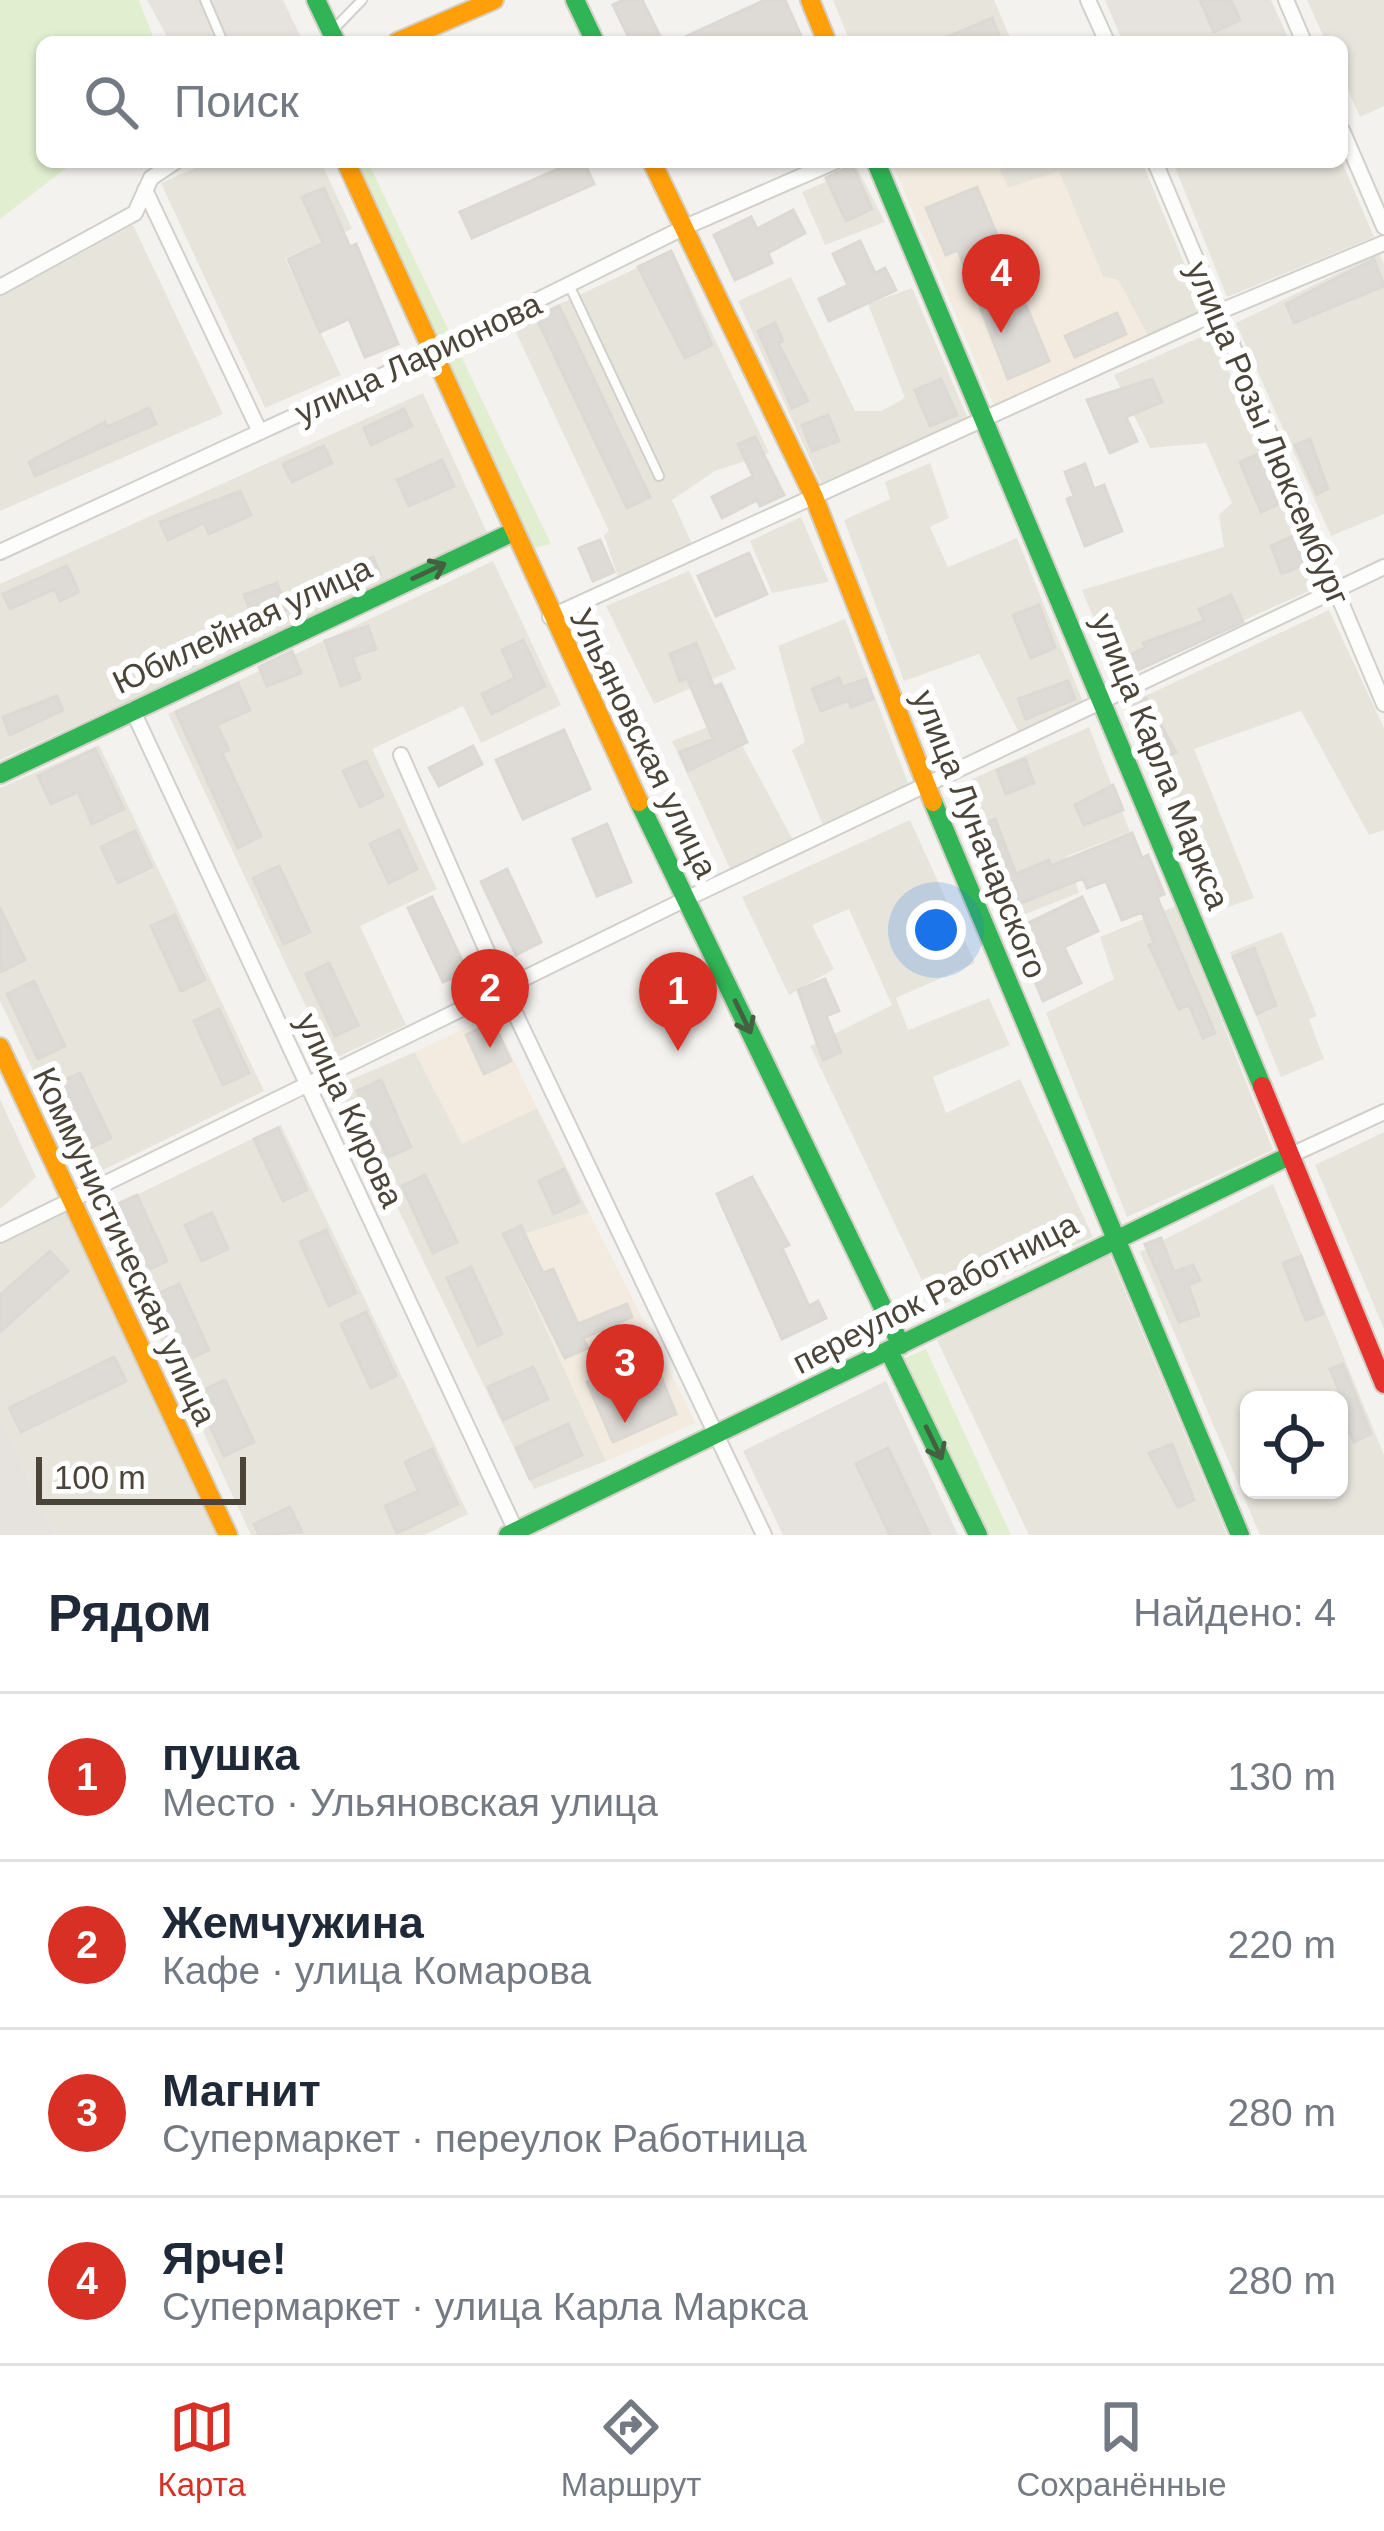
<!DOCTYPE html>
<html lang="ru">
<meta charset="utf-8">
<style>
body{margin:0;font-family:Arial,sans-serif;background:#f2f2f3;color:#1f2937}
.controls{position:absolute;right:36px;bottom:36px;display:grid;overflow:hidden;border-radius:18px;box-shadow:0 3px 9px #0004}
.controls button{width:108px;height:108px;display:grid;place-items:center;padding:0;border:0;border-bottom:3px solid #e0e1e3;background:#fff;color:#1f2937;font:60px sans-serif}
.scale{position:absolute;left:36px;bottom:30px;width:210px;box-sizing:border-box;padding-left:12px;border:6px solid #4b4439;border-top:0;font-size:33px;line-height:42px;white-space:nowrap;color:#4b4439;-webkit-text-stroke:9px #fff;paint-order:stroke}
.you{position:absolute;left:936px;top:930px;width:42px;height:42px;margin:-30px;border:9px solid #fff;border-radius:50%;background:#1a73e8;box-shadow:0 0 0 18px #1a73e833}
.badge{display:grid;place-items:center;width:78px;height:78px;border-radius:50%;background:#d93025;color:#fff;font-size:39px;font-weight:700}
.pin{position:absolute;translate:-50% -99px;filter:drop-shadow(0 3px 6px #0008)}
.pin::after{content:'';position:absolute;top:63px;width:42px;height:36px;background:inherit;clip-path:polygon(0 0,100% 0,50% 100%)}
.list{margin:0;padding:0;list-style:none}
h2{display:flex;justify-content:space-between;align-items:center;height:156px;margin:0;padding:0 48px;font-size:51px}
h2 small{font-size:39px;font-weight:400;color:#747a83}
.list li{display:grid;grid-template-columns:78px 1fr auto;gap:36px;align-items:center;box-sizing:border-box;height:168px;padding:0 48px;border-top:3px solid #e0e1e3}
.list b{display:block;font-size:45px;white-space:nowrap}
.list p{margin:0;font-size:39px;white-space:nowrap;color:#747a83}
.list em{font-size:39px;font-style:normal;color:#747a83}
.icon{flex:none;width:66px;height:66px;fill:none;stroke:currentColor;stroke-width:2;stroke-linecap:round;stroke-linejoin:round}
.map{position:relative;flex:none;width:1384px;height:1535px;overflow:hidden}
.search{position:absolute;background:#fff;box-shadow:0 3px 9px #0004;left:36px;right:36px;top:36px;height:132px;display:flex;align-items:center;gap:30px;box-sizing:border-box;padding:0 42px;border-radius:18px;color:#747a83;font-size:45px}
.sheet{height:828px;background:#fff}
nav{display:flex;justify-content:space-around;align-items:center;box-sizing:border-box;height:168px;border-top:3px solid #e0e1e3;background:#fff;font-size:33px;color:#747a83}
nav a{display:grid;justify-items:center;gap:6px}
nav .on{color:#d93025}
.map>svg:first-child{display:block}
</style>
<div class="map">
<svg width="1384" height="1535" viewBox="0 0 1384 1535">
<rect width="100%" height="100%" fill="#f4f2ee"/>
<path fill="#e7e4dc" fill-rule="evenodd" d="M833 0H994L1012 42H850Z
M1307 0H1384V106L1360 117 1342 77V42H1326Z
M209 162H321L352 229 285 258 341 375 265 408 161 183Z
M996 162H1142L1204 311 1149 338 1118 280 1103 277 1059 172 1008 188Z
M1173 162H1342L1374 237 1227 297Z
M857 168 885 222 825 245 802 192Z
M133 225 223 414 0 511V297Z
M673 251 769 453 715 471 672 500 692 544 618 577 604 535 609 531 513 326Z
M1379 253 1384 264V514L1331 536 1236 323Z
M791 277 855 411H881L905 398 868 304 912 288 969 421 821 483 738 301Z
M1212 332 1320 586 1118 677 1082 590 1224 547 1219 515 1232 503 1206 443 1150 448 1114 375Z
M423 393 489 537 0 760V584Z
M930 463 949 518 930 527 948 567 1017 538 1085 707 1021 737 979 654 904 681 844 520 890 499 885 482Z
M801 517 829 582 772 593 750 541Z
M493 561 561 705 481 743 463 706 372 749 437 889 360 926 406 1025 331 1060 168 714Z
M689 571 736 669 654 704 606 606Z
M1329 610 1384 728V830L1369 835 1301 711 1194 749 1254 898 1211 913 1128 704Z
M845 619 911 791 825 830 792 750 805 742 778 646Z
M728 719 794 842 732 873 672 741Z
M1089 727 1130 832 1067 856 1079 893 1003 923 952 788Z
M99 745 264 1091 85 1179 0 1001V788Z
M910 820 975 963 896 998 908 1030 989 998 1010 1045 933 1077 946 1113 1020 1079 1093 1237 935 1308 810 1046 892 1005 849 909 812 925 834 969 789 995 742 897Z
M1176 906 1273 1150 1127 1217 1046 1013 1114 979 1100 937Z
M1282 932 1317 1016 1309 1019 1324 1059 1281 1077 1230 952Z
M415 1052 462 1143 537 1108 589 1213 506 1241 606 1461 534 1489 338 1085Z
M0 1099 36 1177 0 1209Z
M281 1125 468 1514 424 1535H251L101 1212Z
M1384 1132V1329L1315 1165Z
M1273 1184 1384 1455V1535H1260L1140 1252ZM1249 1400H1339V1490H1249Z
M66 1207 220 1535H55L0 1417V1239Z
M1108 1251 1227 1535H1029L937 1340Z"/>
<path fill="#f3ebdf" d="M892 162H996L1008 188 1059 171 1103 277 1118 280 1149 338 995 408Z
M492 1015 537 1108 462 1144 415 1052Z
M589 1213 696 1423 606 1461 506 1240Z"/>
<path fill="#e6e2de" d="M147 0H283L303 42H170Z
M1105 0H1271L1290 42H1123Z
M886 1381 958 1535H783L743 1451Z
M0 1417 55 1535H0Z"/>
<path fill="#e1eecf" d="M0 0H139L155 42H42V162H74L0 219Z
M357 162H368L551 544 530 549Z
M926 1349 1011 1535H983L901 1360Z"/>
<path fill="#dedbd6" stroke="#dcd9d4" stroke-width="3" d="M623 0H642L663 42H631L613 5Z
M765 0H785L801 36 788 42H674Z
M1200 0H1231L1240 20 1214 32Z
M992 18 1002 42H936Z
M574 162H584L594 184 472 238 460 212Z
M852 165 872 209 846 221 826 178Z
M977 187 1049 361 1008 379 958 250 946 255 926 208Z
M324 188 350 247 356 244 398 344 365 357 349 319 320 332 288 259 323 243 302 197Z
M793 210 805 233 768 253 772 263 735 280 714 235 751 217 757 229Z
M860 241 875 273 885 268 896 290 829 321 819 299 848 285 833 254Z
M671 251 712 345 685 358 638 267Z
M1374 259 1384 286 1294 323 1286 304Z
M559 306 650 497 627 508 536 317Z
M1117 313 1126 334 1075 357 1065 336Z
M775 323 783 341 778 343 808 401 792 408 758 331Z
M941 379 957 415 930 426 915 390Z
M1152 379 1162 402 1126 417 1137 441 1110 453 1087 400Z
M149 408 156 424 35 476 29 462 105 422 107 427Z
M404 409 412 426 371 445 364 428Z
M828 415 839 441 812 451 802 425Z
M755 437 784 495 760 506 757 500 722 518 712 497 753 476 738 444Z
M1310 439 1328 489 1317 494 1295 445Z
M324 446 332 463 292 482 283 464Z
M1259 454 1281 503 1261 512 1240 462Z
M442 460 454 486 409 506 397 480Z
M1085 464 1094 489 1104 485 1122 531 1085 546 1067 499 1074 496 1065 472Z
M240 491 251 515 209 534 204 523 168 540 160 522Z
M1295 535 1307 563 1282 574 1271 546Z
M600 540 614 572 593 581 579 548Z
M749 553 767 594 716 616 698 576Z
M373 557 380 574 337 594 329 577Z
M67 566 79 592 60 601 55 589 10 609 3 594Z
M277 583 287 610 255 623 244 595Z
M1231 595 1243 622 1116 680 1109 664 1145 648 1143 643 1204 621 1199 609Z
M1039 605 1055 648 1031 658 1013 615Z
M368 626 376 649 352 657 360 679 341 686 325 641Z
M523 640 545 686 492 714 482 694 515 678 502 650Z
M696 643 714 687 721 684 747 742 688 771 680 752 713 739 687 678 680 681 670 654Z
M292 651 301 673 267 686 259 667Z
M839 678 843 687 866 679 873 699 851 707 849 700 821 711 812 689Z
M1068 681 1075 699 1026 719 1018 699Z
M238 683 250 710 217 725 229 750 222 753 261 836 238 848 176 712Z
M57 696 63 710 10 735 3 717Z
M1146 698 1176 752 1154 762 1125 707Z
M564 730 590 789 523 819 496 760Z
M473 746 482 764 439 786 429 768Z
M95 749 124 809 92 824 78 792 51 804 38 776Z
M1025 759 1034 783 1006 794 997 770Z
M366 761 383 796 360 807 343 771Z
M1113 785 1123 810 1084 825 1075 805Z
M995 819 1016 874 1049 860 1051 866 1132 833 1142 858 1148 855 1164 894 1157 897 1215 1033 1203 1038 1189 1005 1179 1009 1149 945 1154 943 1142 912 1122 920 1106 881 1087 888 1083 878 1005 910 971 830Z
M607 824 631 882 597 896 573 839Z
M399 830 417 869 389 883 370 844Z
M135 831 152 867 118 883 101 847Z
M279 866 310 932 284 944 253 878Z
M507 869 541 942 516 955 481 882Z
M432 897 467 971 443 982 408 908Z
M1082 897 1098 931 1064 947 1081 983 1043 1001 1014 930Z
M0 908 25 960 0 972Z
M175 915 205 980 181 991 151 926Z
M1254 948 1276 1005 1257 1014 1233 957Z
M329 963 358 1025 335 1036 306 974Z
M825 979 839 1011 826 1016 841 1052 823 1060 798 990Z
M34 981 65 1046 38 1059 7 994Z
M219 1009 249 1073 223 1085 194 1021Z
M493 1022 511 1061 484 1074 466 1035Z
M80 1073 111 1138 80 1153 49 1087Z
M381 1080 411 1147 388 1157 357 1091Z
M278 1128 307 1190 283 1201 254 1139Z
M564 1169 579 1202 554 1214 539 1181Z
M425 1175 457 1242 433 1253 402 1186Z
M752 1177 789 1245 782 1248 809 1306 818 1301 826 1318 782 1339 717 1194Z
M137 1195 167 1261 139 1274 109 1208Z
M212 1213 228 1249 202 1261 185 1225Z
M521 1226 543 1273 553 1269 578 1324 627 1304 632 1317 583 1338 588 1348 565 1358 503 1234Z
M326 1230 356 1293 329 1306 300 1242Z
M1161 1238 1174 1272 1193 1265 1200 1280 1188 1285 1199 1315 1179 1322 1145 1244Z
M50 1251 68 1271 0 1332V1295Z
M1301 1256 1323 1314 1306 1320 1283 1263Z
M471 1267 502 1334 478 1345 447 1278Z
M179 1284 209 1350 179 1364 149 1298Z
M366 1312 396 1376 371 1388 341 1324Z
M652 1354 676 1414 613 1442 587 1382Z
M114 1357 126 1381 21 1432 9 1408Z
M1343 1364 1371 1434 1354 1442 1339 1411 1346 1407 1330 1369Z
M533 1367 548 1399 503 1420 488 1387Z
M225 1380 254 1442 224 1456 195 1394Z
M568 1424 582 1455 530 1479 516 1448Z
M1172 1444 1194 1500 1178 1507 1149 1453Z
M888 1448 930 1535H890L856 1464Z
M432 1449 458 1504 397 1533 385 1506 418 1491 405 1462Z
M290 1507 302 1532 259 1535 254 1524Z"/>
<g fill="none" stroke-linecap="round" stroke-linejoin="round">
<g stroke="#d2d0cb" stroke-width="12">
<path id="lane" d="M205 0 223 42
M332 31 362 0
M570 287 659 476"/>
</g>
<g stroke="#d2d0cb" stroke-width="18">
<path id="street" d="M1088 0 1107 42
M1286 0 1304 42
M1342 130 1384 227
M1155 162 1384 704
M145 190 259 430
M0 287 135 213 151 178 175 162
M0 552 431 353 683 228 834 162
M550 617 1216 313 1384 243
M132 709 516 1531
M401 755 503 988 764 1535
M1289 1156 1384 1112
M0 1235 686 899 1384 567"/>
</g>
<g stroke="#d3cfc5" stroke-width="22">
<path id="fast" d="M316 0 336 42
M575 0 595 42
M876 162 1262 1086
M0 774 511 533
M639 802 901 1345
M933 802 1240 1535
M889 1351 978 1535
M508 1535 1289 1156"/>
</g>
<g stroke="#d3cfc5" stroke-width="22">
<path id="slow" d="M810 0 827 42
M397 42 494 0
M346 162 639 802
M652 162 814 497 933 802
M0 1047 228 1535"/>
</g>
<g stroke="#d3cfc5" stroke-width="22">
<path id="jam" d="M1262 1086 1384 1384"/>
</g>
<use href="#lane" stroke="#fdfdfc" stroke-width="8"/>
<use href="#street" stroke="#fdfdfc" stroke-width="14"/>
<use href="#fast" stroke="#30b455" stroke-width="18"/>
<use href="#slow" stroke="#ff9f0a" stroke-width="18"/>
<use href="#jam" stroke="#e5322d" stroke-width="18"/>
</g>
<defs><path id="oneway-shaft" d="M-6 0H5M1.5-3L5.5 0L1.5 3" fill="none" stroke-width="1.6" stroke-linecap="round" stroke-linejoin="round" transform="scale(3)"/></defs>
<g stroke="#446040">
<use href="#oneway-shaft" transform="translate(429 571) rotate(-25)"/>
<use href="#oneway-shaft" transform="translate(743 1017) rotate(64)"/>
<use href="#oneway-shaft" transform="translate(934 1443) rotate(64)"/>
</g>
<g text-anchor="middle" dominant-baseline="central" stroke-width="12" stroke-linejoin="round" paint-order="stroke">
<g font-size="33" fill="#4b4439" stroke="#fff">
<text transform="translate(418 358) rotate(-25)">улица Ларионова</text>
<text transform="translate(1268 433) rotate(67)">улица Розы Люксембург</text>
<text transform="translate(242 625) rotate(-25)">Юбилейная улица</text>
<text transform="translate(644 743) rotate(64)">Ульяновская улица</text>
<text transform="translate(1161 761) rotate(68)">улица Карла Маркса</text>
<text transform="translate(980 834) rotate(68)">улица Луначарского</text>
<text transform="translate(350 1110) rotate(65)">улица Кирова</text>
<text transform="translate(125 1246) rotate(65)">Коммунистическая улица</text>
<text transform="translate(935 1293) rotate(-27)">переулок Работница</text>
</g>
</g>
</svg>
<div class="controls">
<button><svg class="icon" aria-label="locate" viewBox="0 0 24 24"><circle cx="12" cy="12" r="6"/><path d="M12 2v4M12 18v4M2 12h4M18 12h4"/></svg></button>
</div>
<div class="scale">100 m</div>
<div class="you"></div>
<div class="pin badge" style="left:678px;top:1051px">1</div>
<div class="pin badge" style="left:490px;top:1048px">2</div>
<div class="pin badge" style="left:625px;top:1423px">3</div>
<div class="pin badge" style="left:1001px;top:333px">4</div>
<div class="search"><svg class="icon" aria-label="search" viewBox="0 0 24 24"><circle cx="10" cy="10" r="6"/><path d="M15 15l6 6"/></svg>Поиск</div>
</div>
<section class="sheet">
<h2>Рядом<small>Найдено: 4</small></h2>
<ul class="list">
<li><span class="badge">1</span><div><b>пушка</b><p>Место · Ульяновская улица</p></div><em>130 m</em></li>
<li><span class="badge">2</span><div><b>Жемчужина</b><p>Кафе · улица Комарова</p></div><em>220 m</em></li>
<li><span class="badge">3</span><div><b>Магнит</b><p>Супермаркет · переулок Работница</p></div><em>280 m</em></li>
<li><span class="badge">4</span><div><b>Ярче!</b><p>Супермаркет · улица Карла Маркса</p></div><em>280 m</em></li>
</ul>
</section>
<nav>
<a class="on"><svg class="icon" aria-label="map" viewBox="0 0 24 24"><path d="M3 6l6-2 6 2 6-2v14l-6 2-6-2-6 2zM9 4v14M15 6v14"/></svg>Карта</a>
<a><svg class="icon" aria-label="directions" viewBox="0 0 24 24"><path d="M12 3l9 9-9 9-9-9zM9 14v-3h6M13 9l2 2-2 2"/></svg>Маршрут</a>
<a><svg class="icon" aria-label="saved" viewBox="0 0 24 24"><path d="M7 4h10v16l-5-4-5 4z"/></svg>Сохранённые</a>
</nav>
